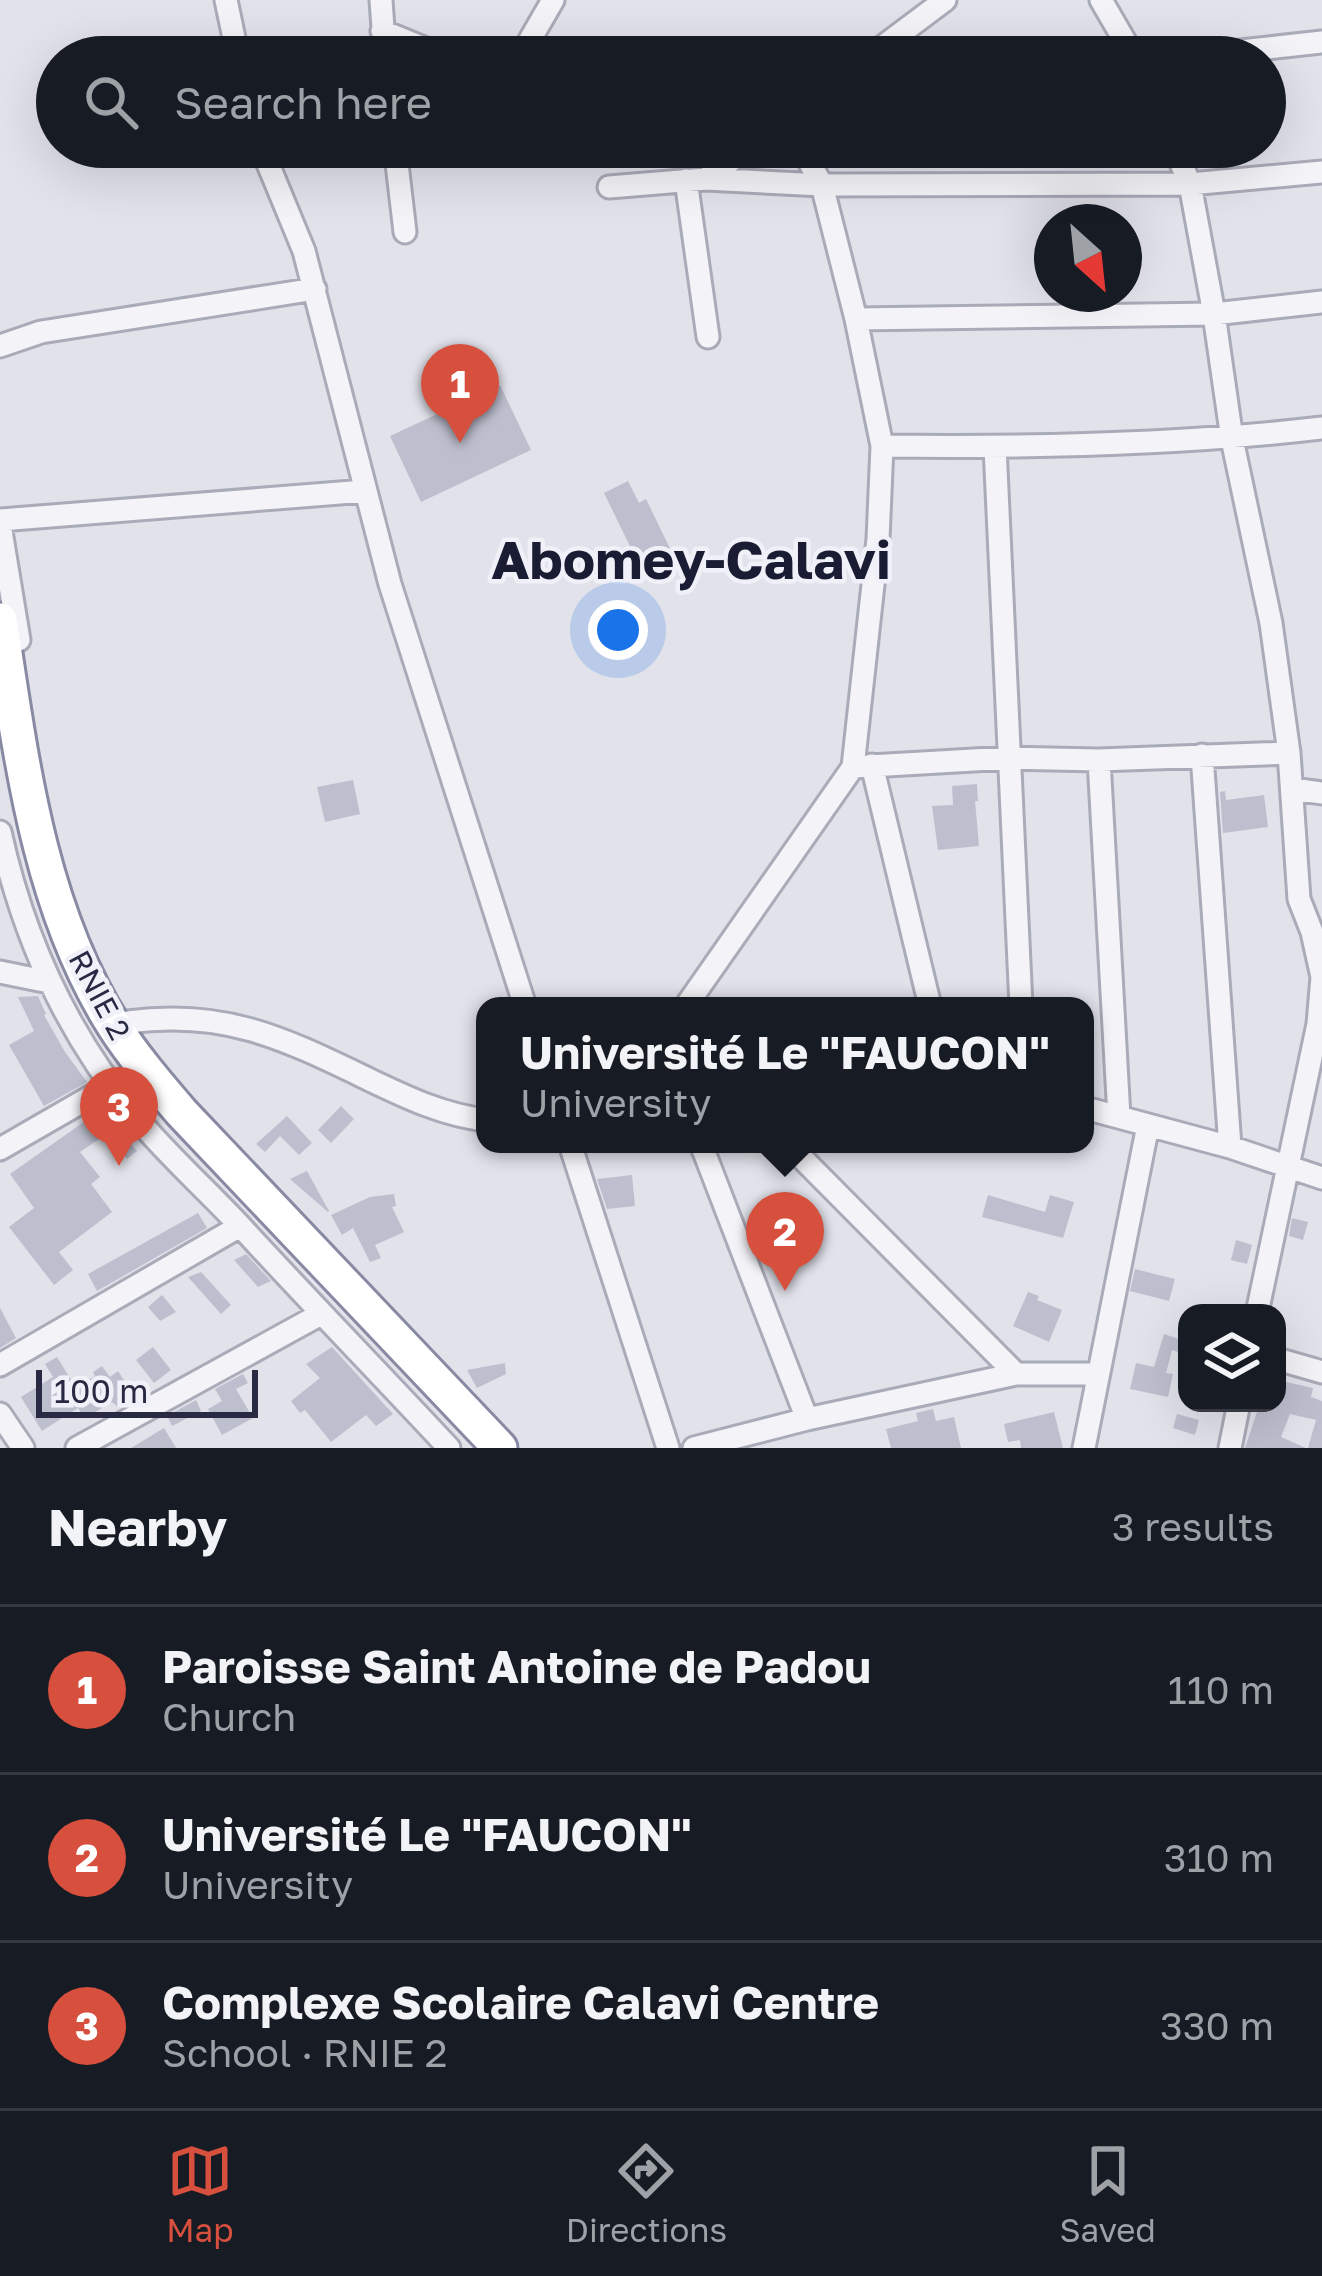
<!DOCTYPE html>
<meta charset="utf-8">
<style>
body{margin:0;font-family:"Golos Text",sans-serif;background:#242831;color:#f1f3f6}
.controls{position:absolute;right:36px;bottom:36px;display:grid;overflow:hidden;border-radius:24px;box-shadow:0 12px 48px #0002}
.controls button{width:108px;height:108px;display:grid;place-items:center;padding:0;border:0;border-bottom:3px solid #363941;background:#171b24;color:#f1f3f6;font:60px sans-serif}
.compass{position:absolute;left:1034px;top:204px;width:108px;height:108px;border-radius:50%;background:#171b24;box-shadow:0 12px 48px #0002;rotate:153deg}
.scale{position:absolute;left:36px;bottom:30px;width:222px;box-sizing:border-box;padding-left:12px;border:6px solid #282a43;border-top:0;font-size:33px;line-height:42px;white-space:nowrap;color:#282a43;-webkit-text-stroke:9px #f0f1f8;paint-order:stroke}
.you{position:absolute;left:618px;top:630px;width:42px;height:42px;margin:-30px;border:9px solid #fff;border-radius:50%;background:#1a73e8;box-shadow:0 0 0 18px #1a73e833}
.badge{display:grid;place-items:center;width:78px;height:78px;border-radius:50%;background:#d74f3d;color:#fff;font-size:39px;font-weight:700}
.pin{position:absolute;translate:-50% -99px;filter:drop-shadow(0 3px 6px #0008)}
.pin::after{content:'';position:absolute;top:63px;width:42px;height:36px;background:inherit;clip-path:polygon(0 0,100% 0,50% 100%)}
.popup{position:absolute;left:476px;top:997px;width:618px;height:156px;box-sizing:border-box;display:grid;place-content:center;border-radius:24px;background:#171b24;filter:drop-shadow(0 3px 9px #0005);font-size:39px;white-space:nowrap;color:#9ea1a6}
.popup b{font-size:45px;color:#f1f3f6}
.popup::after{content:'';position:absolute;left:50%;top:100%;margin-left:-24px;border:24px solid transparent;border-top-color:#171b24}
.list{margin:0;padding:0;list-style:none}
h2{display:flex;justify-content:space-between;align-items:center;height:156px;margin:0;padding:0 48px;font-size:51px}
h2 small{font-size:39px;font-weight:400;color:#9ea1a6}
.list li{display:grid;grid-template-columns:78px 1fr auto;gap:36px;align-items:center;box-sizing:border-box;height:168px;padding:0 48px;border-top:3px solid #363941}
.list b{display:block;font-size:45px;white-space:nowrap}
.list p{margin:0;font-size:39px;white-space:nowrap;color:#9ea1a6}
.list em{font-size:39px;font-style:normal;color:#9ea1a6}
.icon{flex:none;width:66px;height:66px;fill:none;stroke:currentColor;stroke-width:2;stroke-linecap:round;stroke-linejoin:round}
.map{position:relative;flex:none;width:1322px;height:1448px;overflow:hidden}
.search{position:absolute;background:#171b24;box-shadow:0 12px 48px #0002;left:36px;right:36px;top:36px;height:132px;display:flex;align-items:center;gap:30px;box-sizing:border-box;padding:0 42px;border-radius:66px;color:#9ea1a6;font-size:45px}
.sheet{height:660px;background:#171b24}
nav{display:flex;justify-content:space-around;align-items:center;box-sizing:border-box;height:168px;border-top:3px solid #363941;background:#171b24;font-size:33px;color:#9ea1a6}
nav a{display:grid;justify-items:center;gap:6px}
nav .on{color:#d74f3d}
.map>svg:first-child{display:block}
</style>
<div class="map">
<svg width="1322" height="1448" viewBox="0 0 1322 1448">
<rect width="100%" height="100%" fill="#e1e2ea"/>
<path fill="#bdbfce" d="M500 385 531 450 421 502 390 436Z
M628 481 639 503 646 499 677 563 646 579 604 493Z
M353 780 360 814 325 822 317 787Z
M977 784 978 801H975L979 846 938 850 932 806 953 805 952 786Z
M1225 791 1226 800 1264 795 1268 827 1223 833 1220 792Z
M38 996 46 1014 44 1015 65 1052 87 1082 44 1106 9 1045 34 1031 18 997Z
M341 1106 354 1119 331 1143 318 1130Z
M105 1107 117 1127 137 1151 127 1159 106 1134 80 1152 100 1177 91 1184 112 1212 59 1252 73 1270 54 1285 9 1227 34 1208 10 1174Z
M287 1116 312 1143 299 1155 280 1136 265 1152 256 1144Z
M307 1171 329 1211 328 1212 290 1179Z
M632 1175 635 1206 607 1209 597 1179Z
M394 1194 396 1206 392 1207 404 1232 375 1245 381 1258 370 1262 353 1228 342 1235 331 1215 370 1197Z
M988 1195 1045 1212 1050 1195 1074 1202 1063 1238 982 1217Z
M198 1213 207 1228 97 1291 88 1274Z
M1292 1218 1308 1222 1303 1240 1289 1236Z
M1236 1240 1252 1245 1247 1264 1231 1260Z
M246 1254 258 1267 271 1281 258 1287 234 1260Z
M1135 1269 1175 1279 1169 1301 1130 1291Z
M201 1272 231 1305 221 1314 188 1277Z
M1028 1292 1039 1296 1037 1300 1062 1310 1049 1342 1013 1326Z
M162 1295 176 1312 160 1321 148 1307Z
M0 1308 16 1338 0 1348Z
M1164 1334 1182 1340 1178 1352 1172 1350 1166 1373 1173 1374 1168 1397 1130 1389 1136 1363 1154 1367Z
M153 1347 171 1370 154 1383 136 1360Z
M332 1347 393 1414 376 1426 366 1415 331 1442 305 1410 300 1413 291 1401 320 1378 306 1364Z
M57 1357 76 1388 95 1376 93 1372 102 1366 110 1377 118 1371 135 1397H139L119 1408 112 1402 85 1418 78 1408 42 1431 21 1397 53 1377 45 1364Z
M505 1363 506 1374 477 1388 467 1370Z
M243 1374 248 1383 236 1389 253 1418 222 1435 208 1409 222 1401 215 1389Z
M1277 1380 1313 1388 1311 1397 1322 1401V1448H1308L1316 1420 1290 1414 1281 1437 1306 1448H1245L1260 1403H1277Z
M196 1400 201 1411 172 1426 167 1416Z
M933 1409 936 1421 954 1417 961 1448H891L886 1429 918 1421 916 1413Z
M1054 1412 1063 1448H1021L1020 1440 1008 1442 1004 1424Z
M1177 1414 1199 1420 1195 1435 1173 1428Z
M164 1428 176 1448H131Z"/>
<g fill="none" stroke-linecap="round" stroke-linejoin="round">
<g stroke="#aaabb8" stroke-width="27">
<path id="minor" d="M226 0 238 57
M381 0 385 57
M1101 0 1134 57
M382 31 446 57
M520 57 553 0
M869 57 945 0
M1185 57 1322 42
M261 147 304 251 390 584 525 1006
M395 147 405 232
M1174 147 1190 184 1214 314 1232 439 1271 623 1289 753 1299 899 1312 932 1322 977 1318 1024 1257 1313
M706 179 749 147
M686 180 708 337
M609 187 706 179 822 185 1190 184 1322 172
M856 319 1214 314 1322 302
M0 346 41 332 315 289
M882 446C1029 448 1176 445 1322 428
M995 447 1021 1006
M0 520 365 491
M0 525 19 640
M1202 755 1230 1147
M1099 760 1119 1117
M872 765 930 1006
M853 767 1008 758 1099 760 1289 753
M1293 789 1322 793
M0 832C23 937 67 1034 136 1117 169 1157 208 1191 243 1229 311 1303 381 1375 449 1448
M0 972 49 982
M686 1006 853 767 878 539 882 446 856 319 822 185 801 147
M128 1022C226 1009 285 1039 370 1080 408 1098 443 1115 485 1120
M1085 1108 1230 1147 1322 1178
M570 1144 668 1448
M701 1144 807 1419
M788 1144 1016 1374
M0 1149 111 1085
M1277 1359 1322 1372
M0 1365 240 1226
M0 1414 23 1448
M77 1448 321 1314
M694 1448 807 1419 1016 1374H1098
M1084 1448 1148 1125
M1230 1448 1239 1403"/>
</g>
<g stroke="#878aa2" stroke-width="39">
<path id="highway" d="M0 620C21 757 38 906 114 1026 134 1057 158 1085 182 1113L500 1448"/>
</g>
<use href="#minor" stroke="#f4f4f8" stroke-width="21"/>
<use href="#highway" stroke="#fff" stroke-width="33"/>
</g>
<g text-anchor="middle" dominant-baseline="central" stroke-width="9" stroke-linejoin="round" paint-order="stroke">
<g font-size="30" fill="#282a43" stroke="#f0f1f8">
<text transform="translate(100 995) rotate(62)">RNIE 2</text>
</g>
<g font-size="54" font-weight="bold" fill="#1a1c34" stroke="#f0f1f8">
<text x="691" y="558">Abomey-Calavi</text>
</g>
</g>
</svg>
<div class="controls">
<button><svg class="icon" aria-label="layers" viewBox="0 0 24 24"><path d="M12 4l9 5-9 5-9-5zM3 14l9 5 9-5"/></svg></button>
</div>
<svg class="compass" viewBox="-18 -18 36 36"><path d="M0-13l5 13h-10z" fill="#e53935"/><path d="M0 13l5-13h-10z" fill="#9ea1a6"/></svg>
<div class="scale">100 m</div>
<div class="you"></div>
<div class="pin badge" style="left:460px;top:443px">1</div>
<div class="pin badge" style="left:785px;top:1291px">2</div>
<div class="popup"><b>Université Le &quot;FAUCON&quot;</b>University</div>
<div class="pin badge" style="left:119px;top:1166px">3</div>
<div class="search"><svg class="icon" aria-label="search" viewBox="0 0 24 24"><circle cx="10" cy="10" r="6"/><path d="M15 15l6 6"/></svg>Search here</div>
</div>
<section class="sheet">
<h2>Nearby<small>3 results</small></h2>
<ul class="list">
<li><span class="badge">1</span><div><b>Paroisse Saint Antoine de Padou</b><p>Church</p></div><em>110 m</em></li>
<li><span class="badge">2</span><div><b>Université Le &quot;FAUCON&quot;</b><p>University</p></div><em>310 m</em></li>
<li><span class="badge">3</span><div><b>Complexe Scolaire Calavi Centre</b><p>School · RNIE 2</p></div><em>330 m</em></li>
</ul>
</section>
<nav>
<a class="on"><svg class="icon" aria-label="map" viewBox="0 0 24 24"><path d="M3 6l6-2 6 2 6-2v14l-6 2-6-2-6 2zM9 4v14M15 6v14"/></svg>Map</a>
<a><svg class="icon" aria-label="directions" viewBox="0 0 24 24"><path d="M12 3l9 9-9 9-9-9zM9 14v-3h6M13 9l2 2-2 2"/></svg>Directions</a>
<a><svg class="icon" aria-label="saved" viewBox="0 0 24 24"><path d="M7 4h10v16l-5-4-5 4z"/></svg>Saved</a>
</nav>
